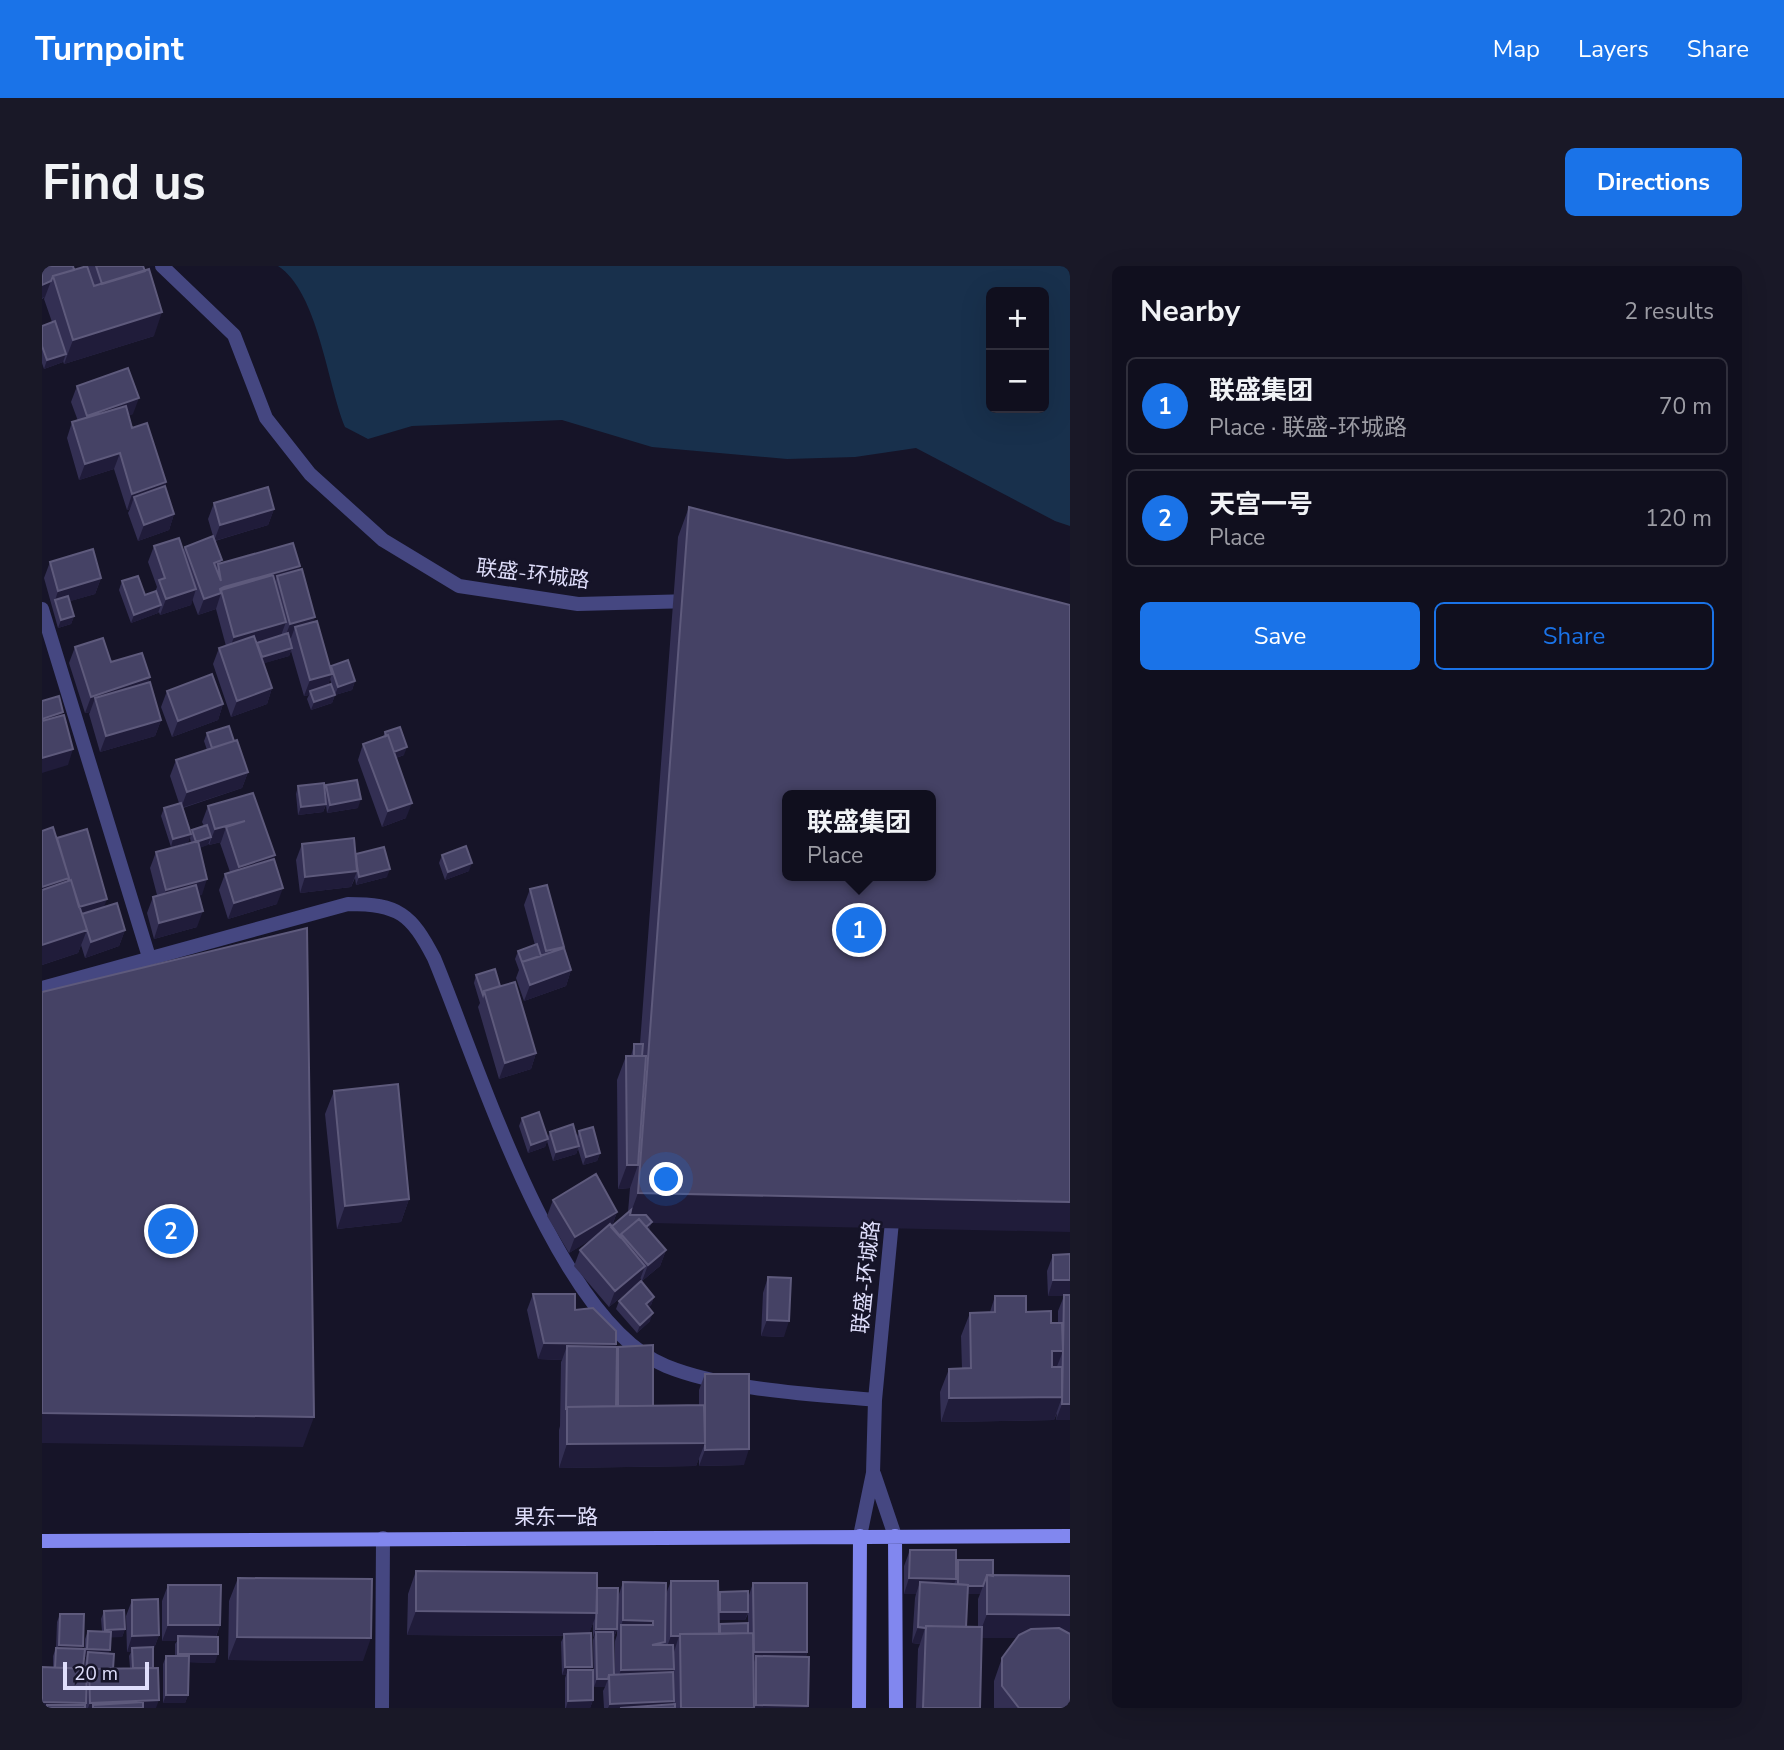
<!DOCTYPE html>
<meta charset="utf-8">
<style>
body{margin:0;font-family:"Nunito Sans","Noto Sans SC",sans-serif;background:#191827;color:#f1f3f6}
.controls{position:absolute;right:21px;top:21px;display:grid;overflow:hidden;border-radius:10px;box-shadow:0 7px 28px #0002}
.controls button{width:63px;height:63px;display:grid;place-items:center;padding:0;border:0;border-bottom:2px solid #302f3c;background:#100f1e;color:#f1f3f6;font:35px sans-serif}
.scale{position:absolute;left:21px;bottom:18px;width:86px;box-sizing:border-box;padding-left:7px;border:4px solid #dfdefb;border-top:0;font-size:19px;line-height:24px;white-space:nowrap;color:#dfdefb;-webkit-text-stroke:5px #161428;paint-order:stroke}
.you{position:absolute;left:625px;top:914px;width:24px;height:24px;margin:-18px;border:5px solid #fff;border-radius:50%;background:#1a73e8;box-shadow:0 0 0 10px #1a73e833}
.badge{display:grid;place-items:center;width:46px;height:46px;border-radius:50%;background:#1a73e8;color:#fff;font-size:23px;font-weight:700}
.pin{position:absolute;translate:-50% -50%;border:4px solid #fff;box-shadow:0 2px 7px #0006}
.popup{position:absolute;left:740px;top:524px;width:154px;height:91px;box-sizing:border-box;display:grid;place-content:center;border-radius:10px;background:#100f1e;filter:drop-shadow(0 2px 5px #0005);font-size:23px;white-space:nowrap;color:#9c9ca4}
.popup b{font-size:26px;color:#f1f3f6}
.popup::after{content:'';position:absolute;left:50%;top:100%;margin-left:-14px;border:14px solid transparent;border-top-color:#100f1e}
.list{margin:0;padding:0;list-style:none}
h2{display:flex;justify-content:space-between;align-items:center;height:91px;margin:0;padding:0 28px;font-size:30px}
h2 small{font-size:23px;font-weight:400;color:#9c9ca4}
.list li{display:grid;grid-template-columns:46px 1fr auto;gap:21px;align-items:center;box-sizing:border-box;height:98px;margin:0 14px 14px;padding:0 14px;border:2px solid #302f3c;border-radius:10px}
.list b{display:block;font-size:26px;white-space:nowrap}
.list p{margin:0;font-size:23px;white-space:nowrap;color:#9c9ca4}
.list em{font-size:23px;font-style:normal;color:#9c9ca4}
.actions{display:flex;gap:14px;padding:21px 28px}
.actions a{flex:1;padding:16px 0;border:2px solid #1a73e8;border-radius:10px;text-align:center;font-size:24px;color:#1a73e8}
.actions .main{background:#1a73e8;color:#fff}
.map{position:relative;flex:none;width:1028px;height:1442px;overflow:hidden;border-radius:10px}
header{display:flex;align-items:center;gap:42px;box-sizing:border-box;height:98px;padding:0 35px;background:#1a73e8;color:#fff}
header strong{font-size:33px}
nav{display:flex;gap:38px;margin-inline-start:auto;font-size:24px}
.intro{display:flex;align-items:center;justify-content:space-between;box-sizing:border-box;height:168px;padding:0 42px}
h1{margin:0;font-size:49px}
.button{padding:18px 32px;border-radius:10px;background:#1a73e8;color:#fff;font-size:24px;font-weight:700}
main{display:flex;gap:42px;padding:0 42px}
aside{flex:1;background:#100f1e;border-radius:10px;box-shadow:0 7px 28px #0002}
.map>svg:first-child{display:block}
</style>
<header>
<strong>Turnpoint</strong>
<nav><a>Map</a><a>Layers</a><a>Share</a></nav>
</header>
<div class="intro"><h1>Find us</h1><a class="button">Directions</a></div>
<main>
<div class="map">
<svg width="1028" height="1442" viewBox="0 0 1028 1442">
<rect width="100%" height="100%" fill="#161428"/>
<path fill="#18304c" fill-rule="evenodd" d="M236 0H1028V260L1013 255 874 182 813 191 745 193 610 181 520 154 370 160 326 173 303 161C285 117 276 26 236 0ZM949 26H1002V142H949Z"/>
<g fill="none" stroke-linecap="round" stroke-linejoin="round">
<path stroke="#454781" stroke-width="14" d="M120 0 192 69 224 152 268 208 341 274 417 320 536 338 650 335
M0 343 107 691
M0 722 306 638C357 638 369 648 392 692 436 797 514 1056 624 1100 683 1124 769 1128 833 1134
M832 1208 853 1270
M818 1270 831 1207 833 1134 851 945
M340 1442 341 1272"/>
<path stroke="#8187ef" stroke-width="14" d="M853 1270 854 1442
M0 1275 1028 1270
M817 1442 818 1270"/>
</g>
<path fill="#332f53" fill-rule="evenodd" d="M0 0 32 4 43 0H101L112 70 22 98 21 95V96L2 103 0 97V60L10 56 2 33 3 31 0 33Z
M35 120 91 148 87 149 90 162 124 216 123 220 132 248 127 264 96 275 86 247 88 243 85 244 72 203 37 214 25 172 30 156 36 155 29 136Z
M172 237 232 243 226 259 173 275 180 294 178 297 258 300 256 304 271 356 288 402 289 400 313 415 310 424 293 429 288 413 286 419 293 429 290 437 269 444 265 433 267 429 262 430 249 385 247 390 222 397 230 422 225 438 189 451 171 398 177 382 184 380 174 343 156 349 150 333 149 339 118 349 117 346 116 347 89 357 77 324 80 315 103 329 113 326 115 321 106 296 112 280 141 284 143 281 171 270 166 253Z
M647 241 609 957 607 964 624 984 618 1000 600 1015 598 1012 597 1016 567 1041 532 1000 538 984 551 972 527 987 505 950 511 934 575 946 570 960 586 946 588 922 576 923 575 814 584 790H589L592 778H598L636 271Z
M8 296 59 312 53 328 28 335 32 350 29 358 16 362 2 312Z
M33 381 108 411 106 416 119 454 113 470 58 486 47 448 48 446 43 447 27 397Z
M125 425 181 438 176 454 130 471 119 441Z
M343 466 362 489 354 492 364 552 340 561 316 494 321 478 341 471Z
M165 467 192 475 206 506 200 522 141 542 149 568 146 576 129 581 119 550 122 542 137 537 128 510 134 494 165 484 162 475Z
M284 519 316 542 285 547 284 539 281 546 256 549 254 528 256 520 282 525Z
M166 540 231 593 235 638 186 653 177 624 183 608 188 606 178 577 179 576 167 579V578L157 582 160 629H156L155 661 112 673 105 647 111 631 115 629 108 602 114 586 149 577 148 572 150 564 162 560 160 556Z
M0 565 15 572 62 641 83 664 77 680 43 692 39 679 36 687 0 699Z
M260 578 314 588 345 611 314 619 313 612 309 621 258 627 254 594Z
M400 589 427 605 403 614 397 597Z
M488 623 522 681 529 704 524 720 482 735 474 712 477 704 473 693 476 685 493 679 482 639Z
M434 709 458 720 494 787 489 803 457 813 436 741 438 737 432 717Z
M292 825 367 933 359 956 295 963 283 848Z
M480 852 505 872 508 866 535 870 537 865 558 887 555 895 541 899 536 883 534 888 511 895 505 875 503 881 486 887 477 860Z
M1028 988V1154H1014L1015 1147 1012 1154 899 1156 898 1126 907 1103H920L919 1070 928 1047 948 1046 953 1030 1009 1057H1016V1045L1022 1030H1006L1005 1005 1011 989Z
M726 1011 742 1071 719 1070 721 1027Z
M491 1028 533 1044 574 1078 573 1081 575 1085 576 1081 611 1140 657 1139V1124L663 1108 702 1199 657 1200V1192L654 1200 517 1202V1164L518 1160 519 1096 520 1094 496 1093 485 1044Z
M612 1031 609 1039 606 1041 608 1055 595 1067 574 1043 577 1035Z
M868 1284 914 1301 916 1294 951 1310 1028 1442H952V1415L960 1392 975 1372H940L938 1442H874L876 1383 878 1378 870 1377 873 1332 874 1328H862V1300ZM926 1328H938L936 1333V1361H924Z
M374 1305 555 1322 576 1331 581 1316 624 1328 629 1315 676 1331 678 1326 706 1332 711 1317 765 1386 764 1391 766 1440 765 1442H562L561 1425 563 1421H552L551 1374 552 1371H551V1357L547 1367 551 1434 548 1442H523V1412L524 1409H520L519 1376 522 1370 365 1369 366 1328ZM706 1348V1357L678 1358 677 1361 676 1354H703ZM575 1364V1369L573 1375V1409H572L571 1371H572Z
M196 1312 321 1395 186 1394 187 1335Z
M126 1319 178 1359 174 1371 173 1397 147 1396 146 1429 143 1437H121V1398L124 1390H133V1378L135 1375H120V1335Z
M90 1334 117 1369 111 1385 114 1442H0L11 1402V1390L14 1382 15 1356 18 1348 41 1380 39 1383 42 1402 44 1391H42L43 1373 46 1365H60L59 1353 62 1345 83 1363 80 1371H69L66 1387 71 1403 88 1402 87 1390 89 1386H85L84 1350Z"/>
<path fill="#201c3a" d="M9 15 3 31 0 32V19Z
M120 46 112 70 22 98 31 74Z
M24 88 21 96 2 103 5 94Z
M97 132 91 148 40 166 45 150Z
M78 187 72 203 37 214 43 198Z
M124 216 118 232 92 231 88 243 85 244 90 228Z
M232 243 226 259 172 275 178 259Z
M132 248 127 264 96 275 102 259Z
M258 300 252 316 235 310 231 322 179 327 174 343 156 349 162 333 182 321Z
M59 312 53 328 15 339 13 334 11 341 16 325Z
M154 323 149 339 118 349 124 333Z
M119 339 116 347 89 357 92 349Z
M32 350 29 358 16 362 19 354Z
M273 351 267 367 253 361 249 372 242 374 248 358Z
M244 356 238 372 186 387 192 371Z
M250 382 247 390 213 400 216 392Z
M290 408 284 424 268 425 267 429 262 430 268 414Z
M108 411 102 427 53 432 48 446 43 447 49 431Z
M313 415 310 424 293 429 296 421Z
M230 422 225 438 189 451 195 435Z
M293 429 290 437 269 444 272 436Z
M181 438 176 454 130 471 136 455Z
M21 446 15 462 0 467V453Z
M119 454 113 470 58 486 64 470Z
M365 481 362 489 347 494 350 486Z
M31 483 26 499 0 507V492Z
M206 506 200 522 139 542 145 526Z
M319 533 316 542 285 547 288 539Z
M370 537 364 552 340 561 346 545Z
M284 538 281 546 256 549 259 541Z
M203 555 184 561 179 576 167 579 173 563Z
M149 568 146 576 129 581 131 573Z
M169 571 166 579 151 584 154 576Z
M233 589 227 604 191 617 197 601Z
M430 597 427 605 403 614 406 606Z
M348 603 345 611 314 619 317 611Z
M315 605 309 621 258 627 263 611Z
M27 612 19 636 0 642V621Z
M165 613 160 629 118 640 124 624Z
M241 622 235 638 186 653 192 637Z
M65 633 59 649 42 654 34 642Z
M161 645 155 661 112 673 117 657Z
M45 664 36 687 0 699V679Z
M83 664 77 680 43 692 49 676Z
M529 704 524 720 482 735 488 719Z
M494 787 489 803 457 813 463 797Z
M506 873 503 881 486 887 489 879Z
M537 880 534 888 511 895 514 886Z
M558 887 555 895 541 899 544 891Z
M585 899H596L588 922 576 923Z
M596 927 1028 936V966L609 957 607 964 585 957Z
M367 933 359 956 295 963 303 940Z
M575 946 569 962 527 987 533 971Z
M624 984 618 1000 600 1015 606 999Z
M603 1000 597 1016 567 1041 573 1025Z
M1011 1014H1028V1030H1006Z
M612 1031 609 1039 601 1046 604 1038Z
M611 1047 608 1055 595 1067 598 1059Z
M725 1054 747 1055 742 1071 719 1070Z
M502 1077 574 1078 568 1094 525 1080 520 1094 496 1093Z
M1010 1085H1021L1012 1108H1002Z
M1020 1131 1012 1154 899 1156 907 1132Z
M1020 1138H1028V1154H1014Z
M0 1147 272 1151 261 1181 0 1177Z
M663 1177 654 1200 517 1202 525 1178Z
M707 1183 702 1199 657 1200 663 1184Z
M867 1312 914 1313 908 1329 878 1316 874 1328H862Z
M916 1320H941L938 1328H913Z
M374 1345 555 1347 546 1370 365 1369Z
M678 1346H706L703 1354H675Z
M945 1348 1028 1349V1372H936Z
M581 1354 611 1355 605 1371 579 1360Z
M126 1359H178L172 1375 136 1370 135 1375H120Z
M876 1361 883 1362 878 1378 870 1377Z
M83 1363 80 1371 60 1372 63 1364Z
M554 1363H575L572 1371H554V1366L552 1371H551Z
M117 1369 111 1385 90 1386V1382L89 1386H85L90 1370Z
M629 1370H637L632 1386H623Z
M195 1371 329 1372 321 1395 186 1394Z
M17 1379 41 1380 38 1388 14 1387Z
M45 1383 68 1384 65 1393 46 1386 44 1391H42Z
M712 1386H765L760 1402 714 1390 710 1402H706Z
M136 1388H176L173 1397 133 1396Z
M523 1401H550L547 1409 526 1404 524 1409H520Z
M632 1403 626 1419 573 1420 579 1404Z
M555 1413H566L563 1421H552Z
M124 1429H146L143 1437H121Z
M117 1434 114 1442H51V1439L50 1442H46L48 1437Z
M551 1434 548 1442H524L526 1435Z
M632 1435 629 1442H566L568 1438Z
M0 1436 44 1437 42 1442 5 1439V1442H0Z
M714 1439 766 1440 765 1442H713Z"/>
<path fill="#454265" stroke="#5e5a7c" stroke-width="2" fill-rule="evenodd" d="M0 0H31L32 4 11 10 9 15 0 19Z
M45 0 52 20 107 3 120 46 31 74 11 10Z
M54 0H101L103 5 60 18Z
M13 55 24 88 5 94 0 80V60Z
M86 102 97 132 45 150 35 120Z
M84 140 90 162 105 157 124 216 90 228 78 187 43 198 30 156Z
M123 220 132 248 102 259 92 231Z
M226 221 232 243 178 259 172 237Z
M647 241 1028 339V936L596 927ZM745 529H889V610H745Z
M171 270 180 294 172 297 179 315 176 298 251 277 258 300 182 321 178 323 179 327 162 333 143 281Z
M137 272 154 323 124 333 117 314 123 312 112 280Z
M51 283 59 312 16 325 8 296Z
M260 303 273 351 248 358 235 310Z
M231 309 244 356 192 371 179 324Z
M96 310 103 329 114 325 119 339 92 349 80 315Z
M26 330 32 350 19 354 13 334Z
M275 355 290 408 268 414 253 361Z
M246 367 250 382 220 391 215 377Z
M212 370 230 422 195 435 177 382Z
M61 372 69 396 100 387 108 411 49 431 33 381Z
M306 394 313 415 296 421 289 400Z
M170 408 181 438 136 455 125 425Z
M108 416 119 454 64 470 53 432Z
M289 418 293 429 272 436 268 425Z
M17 430 21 446 0 453V435Z
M22 449 31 483 0 492V455Z
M187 460 192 475 170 482 165 467Z
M358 461 365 481 352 486 346 469 344 470 343 466Z
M346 469 370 537 346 545 321 478Z
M195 474 206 506 145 526 134 494Z
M315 514 319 533 288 539 284 519Z
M282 517 284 538 259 541 256 520Z
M211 527 233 589 197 601 184 561 203 555 173 563 166 540Z
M139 537 149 568 131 573 122 542Z
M165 559 169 571 154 576 150 564Z
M11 561 27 612 0 621V565Z
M45 563 65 633 37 641 29 614 26 615 27 612 15 572Z
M312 572 315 605 263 611 260 578Z
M156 575 165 613 124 624 114 586Z
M424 580 430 597 406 606 400 589Z
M342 581 348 603 317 611 315 600 314 588Z
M232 593 241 622 192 637 183 608Z
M29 614 45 664 0 679V624Z
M154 619 161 645 117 657 111 631Z
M505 619 522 681 504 685 488 623Z
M75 637 83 664 49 676 40 648Z
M265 662 272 1151 0 1147V726Z
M495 678 499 690 480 696 476 685Z
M522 682 529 704 488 719 480 696Z
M453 703 458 720 442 725 441 729 434 709Z
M473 716 494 787 463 797 442 725Z
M592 778H601L600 790H592Z
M584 790H604L596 899H585Z
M356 818 367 933 303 940 292 825Z
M497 846 506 873 489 879 480 852Z
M531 858 537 880 514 886 508 866Z
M551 861 558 887 544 891 537 865Z
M554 908 575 946 533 971 511 934Z
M589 944 588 949H604L610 956 604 961 597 953 579 968 578 971 569 961Z
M597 953 624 984 606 999 579 968Z
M568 958 603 1000 573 1025 538 984Z
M1028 988V1014H1011V989Z
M726 1011 749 1012 747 1055 725 1054Z
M599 1015 612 1031 604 1038 611 1047 598 1059 577 1035Z
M491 1028H533V1044L551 1042 574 1065V1078L502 1077Z
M1022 1029H1028V1138H1020Z
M953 1030H984V1046L1009 1045V1057H1020L1021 1085H1010V1101H1020V1131L907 1132V1103L929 1102 928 1047 953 1046Z
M611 1079V1140H576V1081Z
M525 1080 575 1081 574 1140 525 1141 524 1144Z
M663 1108H707V1183L663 1184Z
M662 1139 663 1177 525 1178V1141Z
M868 1284H914V1313L867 1312Z
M916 1294H951V1310L945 1309 941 1320H926V1319L916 1318Z
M374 1305 555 1307V1347L374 1345Z
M945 1309 1028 1310V1349L945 1348Z
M196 1312 330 1313 329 1372 195 1371Z
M629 1315H676L677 1368H638V1370H629Z
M581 1316 624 1317 623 1376 610 1379H631L632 1403 579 1404V1359H611V1355L581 1354Z
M878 1316 926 1319 924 1361 884 1360V1362L876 1361Z
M711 1317H765V1386H712Z
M126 1319H179L178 1359H126Z
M555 1322H576L575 1363H554Z
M706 1325V1346H678V1326Z
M116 1333 117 1369 90 1370V1334Z
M82 1344 83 1363 63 1364 62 1345Z
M18 1348H42L41 1380 17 1379Z
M706 1357V1367L678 1368V1358Z
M884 1360 940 1361 938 1442H881Z
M1017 1362 1028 1368V1440L1025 1442H977L960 1420V1392L977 1369 989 1363Z
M46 1365 69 1366 68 1384 45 1383Z
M554 1366H571L572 1409H567L566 1413H555Z
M549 1367 550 1401H523L522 1368Z
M711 1367 712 1442H639L638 1368Z
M136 1370 176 1371V1388H136Z
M111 1381V1402H91L90 1382Z
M14 1382 43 1383 41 1402H13Z
M46 1386 72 1388 71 1403H47L44 1407Z
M124 1390H147L146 1429H124Z
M714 1390 767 1391 766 1440 714 1439Z
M0 1401 45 1403 44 1437 0 1436Z
M116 1402 117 1434 48 1437 47 1403Z
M526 1404H551V1434L526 1435Z
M631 1406 632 1435 568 1438 567 1409Z
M101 1436V1442H51V1439Z
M633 1438V1442H578Z
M5 1439H43V1442H5Z"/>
<g text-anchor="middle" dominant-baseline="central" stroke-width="5" stroke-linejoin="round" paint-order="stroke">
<g font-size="21" fill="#dfdefb" stroke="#161428">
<text transform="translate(491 308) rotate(7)">联盛-环城路</text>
<text transform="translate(824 1011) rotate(-84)">联盛-环城路</text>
<text x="514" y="1251">果东一路</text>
</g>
</g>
</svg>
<div class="controls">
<button>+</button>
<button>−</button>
</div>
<div class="scale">20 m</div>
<div class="you"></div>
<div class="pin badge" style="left:817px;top:664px">1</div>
<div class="popup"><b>联盛集团</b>Place</div>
<div class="pin badge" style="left:129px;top:965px">2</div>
</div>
<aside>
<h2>Nearby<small>2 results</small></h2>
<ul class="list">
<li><span class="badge">1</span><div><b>联盛集团</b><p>Place · 联盛-环城路</p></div><em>70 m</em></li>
<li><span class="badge">2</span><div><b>天宫一号</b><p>Place</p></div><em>120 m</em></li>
</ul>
<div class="actions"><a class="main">Save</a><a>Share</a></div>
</aside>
</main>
